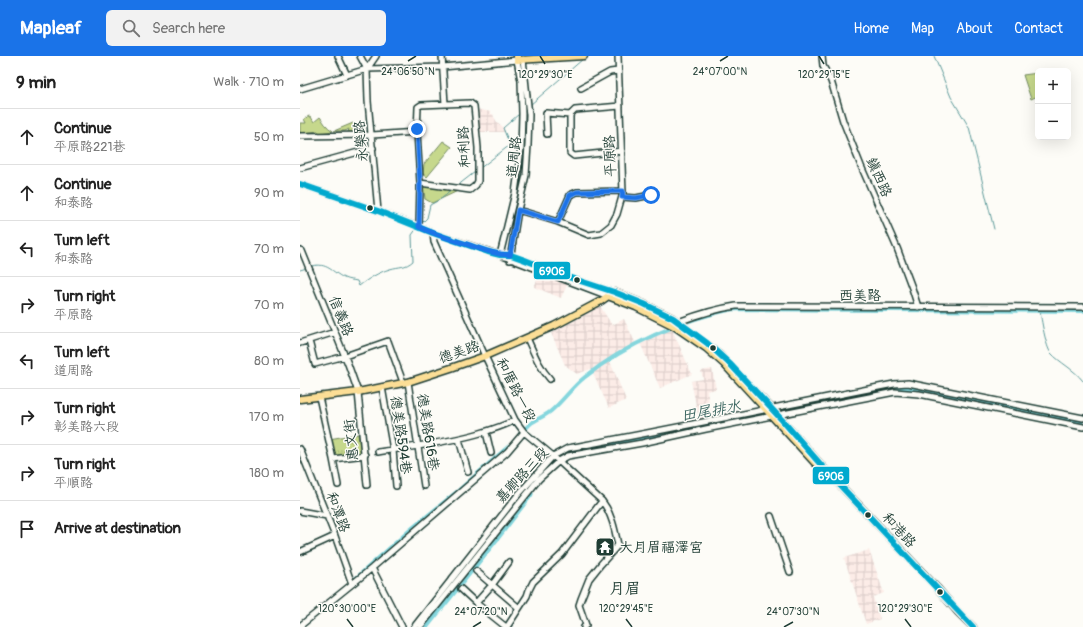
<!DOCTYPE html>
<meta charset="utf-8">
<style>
body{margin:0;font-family:Pangolin,"LXGW WenKai TC",sans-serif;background:#f2f2f2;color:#222}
.controls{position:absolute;right:12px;top:12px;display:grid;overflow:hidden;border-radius:6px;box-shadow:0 4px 16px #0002}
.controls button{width:36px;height:36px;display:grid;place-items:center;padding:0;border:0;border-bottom:1px solid #e0e0e0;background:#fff;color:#222;font:20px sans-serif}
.stop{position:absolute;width:12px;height:12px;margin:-9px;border:3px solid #1a73e8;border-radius:50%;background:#fff}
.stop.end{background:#1a73e8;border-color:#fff;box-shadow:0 1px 4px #0008}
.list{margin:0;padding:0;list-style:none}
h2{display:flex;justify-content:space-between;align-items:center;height:52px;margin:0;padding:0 16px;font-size:17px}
h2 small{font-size:13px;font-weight:400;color:#767676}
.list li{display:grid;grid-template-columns:26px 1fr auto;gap:12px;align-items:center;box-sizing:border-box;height:56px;padding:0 16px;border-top:1px solid #e0e0e0}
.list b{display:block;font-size:15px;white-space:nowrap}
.list p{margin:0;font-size:13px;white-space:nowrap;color:#767676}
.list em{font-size:13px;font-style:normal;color:#767676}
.icon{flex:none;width:22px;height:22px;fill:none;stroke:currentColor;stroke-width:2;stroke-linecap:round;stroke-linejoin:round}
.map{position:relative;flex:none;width:783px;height:571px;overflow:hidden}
header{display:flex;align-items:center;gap:24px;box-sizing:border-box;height:56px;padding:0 20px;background:#1a73e8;color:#fff}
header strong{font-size:19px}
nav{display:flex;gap:22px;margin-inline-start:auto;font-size:14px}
.search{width:280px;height:36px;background:#f2f2f2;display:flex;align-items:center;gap:10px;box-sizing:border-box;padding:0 14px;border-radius:6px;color:#767676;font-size:15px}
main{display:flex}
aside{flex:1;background:#fff}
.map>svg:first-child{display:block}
</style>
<header>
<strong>Mapleaf</strong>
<div class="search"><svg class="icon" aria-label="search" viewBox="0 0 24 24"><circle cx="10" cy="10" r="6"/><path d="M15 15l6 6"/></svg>Search here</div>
<nav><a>Home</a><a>Map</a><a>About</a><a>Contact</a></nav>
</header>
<main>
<aside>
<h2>9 min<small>Walk · 710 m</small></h2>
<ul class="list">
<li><svg class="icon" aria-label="ahead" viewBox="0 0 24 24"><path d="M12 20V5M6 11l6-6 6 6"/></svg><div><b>Continue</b><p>平原路221巷</p></div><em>50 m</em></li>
<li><svg class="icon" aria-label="ahead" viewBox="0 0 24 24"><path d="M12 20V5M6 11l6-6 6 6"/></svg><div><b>Continue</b><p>和泰路</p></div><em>90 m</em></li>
<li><svg class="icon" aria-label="left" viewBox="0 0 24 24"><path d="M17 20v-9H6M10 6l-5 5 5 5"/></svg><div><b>Turn left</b><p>和泰路</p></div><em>70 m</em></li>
<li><svg class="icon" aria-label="right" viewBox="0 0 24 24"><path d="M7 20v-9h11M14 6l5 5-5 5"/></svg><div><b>Turn right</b><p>平原路</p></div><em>70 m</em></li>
<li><svg class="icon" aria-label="left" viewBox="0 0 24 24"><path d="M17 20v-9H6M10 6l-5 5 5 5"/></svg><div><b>Turn left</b><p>道周路</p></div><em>80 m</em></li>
<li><svg class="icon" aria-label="right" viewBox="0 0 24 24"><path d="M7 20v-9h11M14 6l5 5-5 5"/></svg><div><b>Turn right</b><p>彰美路六段</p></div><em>170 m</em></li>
<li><svg class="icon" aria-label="right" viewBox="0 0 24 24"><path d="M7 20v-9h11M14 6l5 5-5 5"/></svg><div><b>Turn right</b><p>平順路</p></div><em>180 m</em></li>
<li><svg class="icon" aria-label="arrive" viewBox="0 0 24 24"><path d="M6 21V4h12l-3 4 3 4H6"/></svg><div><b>Arrive at destination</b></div></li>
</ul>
</aside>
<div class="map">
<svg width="783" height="571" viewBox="0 0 783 571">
<defs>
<pattern id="industrial-grid" width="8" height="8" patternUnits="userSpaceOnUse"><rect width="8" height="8" fill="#fcece7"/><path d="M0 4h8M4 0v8" fill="none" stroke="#d8cbc7"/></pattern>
<pattern id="park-tufts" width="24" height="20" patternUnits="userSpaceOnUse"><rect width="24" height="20" fill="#c6d88c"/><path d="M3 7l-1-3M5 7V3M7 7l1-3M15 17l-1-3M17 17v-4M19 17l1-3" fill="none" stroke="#aaba79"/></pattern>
</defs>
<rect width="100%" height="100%" fill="#fdfcf7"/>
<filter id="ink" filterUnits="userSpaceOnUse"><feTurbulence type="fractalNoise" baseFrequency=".025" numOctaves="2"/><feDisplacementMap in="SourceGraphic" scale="8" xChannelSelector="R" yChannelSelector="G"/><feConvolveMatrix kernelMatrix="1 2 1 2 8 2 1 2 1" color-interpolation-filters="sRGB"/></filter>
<g filter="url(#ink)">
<path fill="url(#industrial-grid)" d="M177 53 191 56V58H193L194 61 197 66 202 70 205 76H178Z
M241 216 268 227 261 242 234 231Z
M300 250 312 269 324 263 336 288 309 303 326 344 309 352 291 313 277 318 265 309 251 277Z
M372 273 392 318 360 332 340 287Z
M412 313 416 333 407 335 412 361 399 364 391 325 403 323 401 315Z
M569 494 584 537 573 541 580 563 566 568 544 502Z"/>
<path fill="#c6d88c" stroke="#728a60" d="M738 17V40L731 43 723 19Z
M9 60 11 61 14 66 20 61C23 64 24 68 27 70 29 73 31 73 33 75L19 77 18 75 3 77 0 76V67H6L4 63Z
M53 67 55 70 52 72 55 71 57 75 48 76 49 73 45 75H34Z
M143 85 152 91 127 121 123 118 124 108Z
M123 127 160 134 132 147 125 143Z"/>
<path fill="url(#park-tufts)" stroke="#728a60" d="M58 378 61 397 33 401 29 383Z"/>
<path fill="#85d6dd" stroke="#5c9999" d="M606 330 619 332 783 365V370L598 334 485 356 482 353 592 331Z"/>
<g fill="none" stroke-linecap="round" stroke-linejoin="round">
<path stroke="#5c9999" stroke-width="1" d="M634 0 651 41 669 71 694 173
M230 49 283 3
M179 113 210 89 203 72 219 58
M157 130 175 116
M122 167 127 162 130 149 141 143 153 133
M12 210C27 206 32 216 44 222 48 224 53 224 57 225L59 230C68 223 79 216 90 213 100 210 105 212 113 205L112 179 117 172
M0 214 7 212
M740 255C741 262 746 292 751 297 760 307 774 313 783 325"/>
<path stroke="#85d6dd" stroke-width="4" d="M221 377C224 374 227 371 230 368 237 363 245 360 251 355 263 345 272 331 285 321 325 289 382 263 433 253L783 255
M55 523 110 474 159 434 209 390"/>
<path stroke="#85d6dd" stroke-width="7" d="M252 409 261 399 280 394 386 372 493 352
M125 571 197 481 230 438"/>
<g stroke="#1f3d34" stroke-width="8">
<path id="minor" d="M38 0 47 19
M60 0 67 13
M142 0 145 48
M522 0 523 10 531 25 543 65 561 110 597 192 612 232 618 251
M67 13 68 45 78 155
M67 13 76 0
M281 32 310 16 318 15
M0 33 67 13 143 11 217 4 221 25 222 58 221 93 215 137 200 199
M320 50 275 54 270 59V97L274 100 322 95
M247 78 246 57 270 59
M0 80 72 79 117 76
M0 112 73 92
M0 128 78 155 119 171 133 177 200 199 308 240
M322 141 336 142 351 139
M218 154 258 166 289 179 301 177 311 169 317 158 323 137 318 0
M258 166 270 139 277 136 323 135
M119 171 120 127 117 76 118 51 121 49 170 47 174 50 178 92V125L176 129 170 134 120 127
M133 177 134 186 185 300 215 364 224 376 253 400 302 445C312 458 315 474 318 489L301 508 289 523 281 543 279 549 286 569 284 571
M0 194 2 195 48 308 58 336 67 429
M209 199 225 204 268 221 314 236
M210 204 218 154 226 119 228 89 229 59 223 3
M376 268 378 266C397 259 415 253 436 250L783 251
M227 282C234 297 239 311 250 323
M9 285 15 308 45 300 88 285 103 326
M0 287 35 276
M108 326 124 430
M82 331 93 394 96 430
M19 341 33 403 38 429
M186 376 191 397
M159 383 168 416
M0 393 35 480 52 528
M78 396C112 391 144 387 177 378 191 374 202 371 215 364
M33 403 65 399
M0 455 27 460
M471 460 490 516
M0 496 35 480
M72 512 102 571
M176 515 219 552
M161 533 176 547 206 571
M176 547 192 529 209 506
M0 570 72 512 207 396 224 376
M114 571 217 440 253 400 268 392C377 372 486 349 594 328L608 327 783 362
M120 571 239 423 259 405 268 400 342 387 406 373 595 336 619 338 783 371
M207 571 227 540 229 534 233 526 262 498 302 445"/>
</g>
<g stroke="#1f3d34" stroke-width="9">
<path id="major" d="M217 0V4L284 0
M308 240 336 251 374 270 406 292 424 308 515 407
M0 343 58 336 108 326 151 312 185 300 254 270 301 245 314 236 344 248 373 262 416 295 473 354 522 410 637 532 658 556 673 571"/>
</g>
<use href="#minor" stroke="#fdfcf7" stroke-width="5"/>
<use href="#major" stroke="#fcde96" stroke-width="6"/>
<g stroke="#fdfcf7" stroke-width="9">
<path id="bus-1" d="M0 128 78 155 133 177 188 196 200 199H211L225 204 268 221 314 236 344 248 373 262 407 287 431 309 482 364 522 410 673 571"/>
</g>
<use href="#bus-1" stroke="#00a9ce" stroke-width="6"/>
</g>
</g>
<g fill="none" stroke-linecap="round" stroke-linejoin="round" filter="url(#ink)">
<path stroke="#1a73e8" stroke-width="5" d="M117 73 120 127 119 171C134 178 150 183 166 188 181 193 195 199 210 199L218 154 258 166 270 139 277 136 323 135 322 141 336 142 351 139"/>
</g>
<path fill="none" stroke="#1f3d34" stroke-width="1.5" d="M240 0 245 8M519 0 524 8M108 5 116 0M420 5 428 0M47 563 53 571M326 563 332 571M605 563 611 571M173 571 181 566M484 571 493 566"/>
<defs>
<g id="temple-square" transform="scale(1)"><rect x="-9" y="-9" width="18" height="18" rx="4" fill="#1f3d34" stroke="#fdfcf7"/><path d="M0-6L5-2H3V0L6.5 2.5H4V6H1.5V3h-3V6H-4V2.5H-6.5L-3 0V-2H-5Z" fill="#fff"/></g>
</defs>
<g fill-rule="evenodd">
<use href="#temple-square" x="305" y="491"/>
</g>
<g fill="#1f3d34" stroke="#fdfcf7" stroke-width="1.5">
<circle cx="70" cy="152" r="3.5"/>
<circle cx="277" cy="224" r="3.5"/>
<circle cx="413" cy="292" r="3.5"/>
<circle cx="568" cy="459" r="3.5"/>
<circle cx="640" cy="536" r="3.5"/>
</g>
<g text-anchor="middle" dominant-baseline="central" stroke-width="3" stroke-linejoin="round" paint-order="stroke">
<g font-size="14" fill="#1f3d34" stroke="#fdfcf7">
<text transform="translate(61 85) rotate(-95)">永樂路</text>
<text transform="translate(164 91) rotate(-93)">和利路</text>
<text transform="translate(310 100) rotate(-92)">平原路</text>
<text transform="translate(214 101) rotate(-84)">道周路</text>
<text transform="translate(579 121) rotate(66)">鎮西路</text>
<text x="560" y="239">西美路</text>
<text transform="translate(41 260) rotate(68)">信義路</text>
<text transform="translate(159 296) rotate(-19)">德美路</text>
<text transform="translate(216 334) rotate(63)">和厝路一段</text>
<text transform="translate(128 376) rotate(81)">德美路616巷</text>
<text transform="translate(101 379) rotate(82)">德美路594巷</text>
<text transform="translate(51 384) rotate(-96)">惠文街</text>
<text transform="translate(222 419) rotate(-47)">嘉卿路三段</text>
<text transform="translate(38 456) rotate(69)">和潭路</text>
<text transform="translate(599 474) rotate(47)">和港路</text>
</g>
<g font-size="14" fill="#1f3d34" stroke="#fdfcf7" text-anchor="start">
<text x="319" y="491">大月眉福澤宮</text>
</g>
<g font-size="15" font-style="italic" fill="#38635e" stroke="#fdfcf7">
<text transform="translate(411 355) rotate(-10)">田尾排水</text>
</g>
<g font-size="16" fill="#1f3d34" stroke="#fdfcf7">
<text x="325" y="533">月眉</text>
</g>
</g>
<g font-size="10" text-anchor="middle" fill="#1f3d34" stroke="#fdfcf7" stroke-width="3" stroke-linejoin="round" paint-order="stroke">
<text x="108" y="19">24°06'50"N</text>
<text x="420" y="19">24°07'00"N</text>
<text x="245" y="22">120°29'30"E</text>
<text x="524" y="22">120°29'15"E</text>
<text x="47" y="556">120°30'00"E</text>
<text x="326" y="556">120°29'45"E</text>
<text x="605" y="556">120°29'30"E</text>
<text x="181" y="559">24°07'20"N</text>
<text x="493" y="559">24°07'30"N</text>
</g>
<g stroke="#fdfcf7" stroke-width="1.5">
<rect x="233" y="205" width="38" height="19" rx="4" fill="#00a9ce"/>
<rect x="512" y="410" width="38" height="19" rx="4" fill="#00a9ce"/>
</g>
<g font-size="11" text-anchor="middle" font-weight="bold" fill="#fff">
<text x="252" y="219">6906</text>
<text x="531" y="424">6906</text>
</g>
</svg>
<div class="controls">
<button>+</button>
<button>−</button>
</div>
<div class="stop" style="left:351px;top:139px"></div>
<div class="stop end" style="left:117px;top:73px"></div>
</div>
</main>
